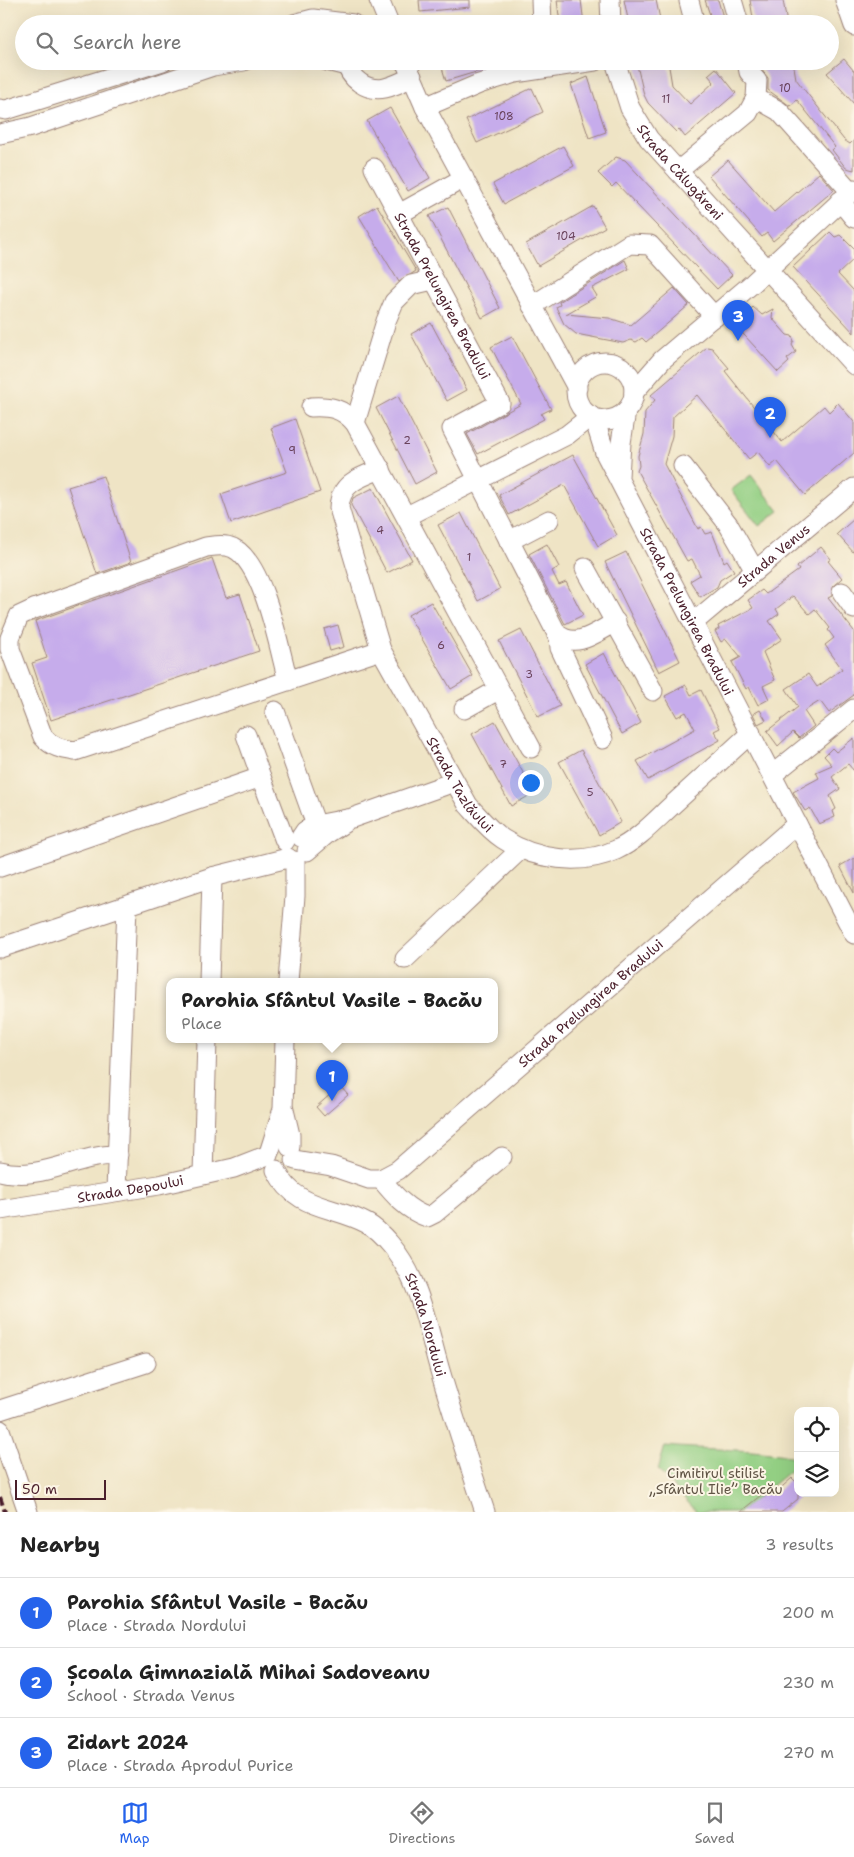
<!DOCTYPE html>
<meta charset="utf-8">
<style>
body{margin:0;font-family:"Shantell Sans",sans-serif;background:#f6f6f6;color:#222}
.controls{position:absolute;right:15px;bottom:15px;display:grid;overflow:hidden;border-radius:10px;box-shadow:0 5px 20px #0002}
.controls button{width:45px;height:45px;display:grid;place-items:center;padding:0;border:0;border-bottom:1px solid #e0e0e0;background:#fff;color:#222;font:25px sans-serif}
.scale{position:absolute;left:15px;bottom:12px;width:91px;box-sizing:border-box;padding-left:5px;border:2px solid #4a1f2b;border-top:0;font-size:14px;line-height:18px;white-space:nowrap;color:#4a1f2b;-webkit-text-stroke:4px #fcf5e5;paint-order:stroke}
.you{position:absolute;left:530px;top:782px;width:18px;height:18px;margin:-12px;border:4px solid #fff;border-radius:50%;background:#1a73e8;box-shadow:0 0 0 8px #1a73e833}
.badge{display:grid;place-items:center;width:32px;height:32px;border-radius:50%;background:#2563eb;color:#fff;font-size:16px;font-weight:700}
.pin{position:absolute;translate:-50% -41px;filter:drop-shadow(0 1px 2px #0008)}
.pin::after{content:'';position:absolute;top:26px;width:18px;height:15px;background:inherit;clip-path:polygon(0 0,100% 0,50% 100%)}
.popup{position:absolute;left:166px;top:978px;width:332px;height:65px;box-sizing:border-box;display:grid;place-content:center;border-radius:10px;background:#fff;filter:drop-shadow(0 1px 4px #0005);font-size:16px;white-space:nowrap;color:#767676}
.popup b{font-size:19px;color:#222}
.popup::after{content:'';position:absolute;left:50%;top:100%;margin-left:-10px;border:10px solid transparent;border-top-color:#fff}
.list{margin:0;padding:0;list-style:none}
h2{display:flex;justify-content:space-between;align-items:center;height:65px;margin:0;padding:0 20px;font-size:21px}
h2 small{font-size:16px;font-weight:400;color:#767676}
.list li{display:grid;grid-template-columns:32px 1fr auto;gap:15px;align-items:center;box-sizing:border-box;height:70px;padding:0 20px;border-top:1px solid #e0e0e0}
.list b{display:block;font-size:19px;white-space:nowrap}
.list p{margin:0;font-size:16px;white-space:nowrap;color:#767676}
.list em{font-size:16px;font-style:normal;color:#767676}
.icon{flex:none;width:28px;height:28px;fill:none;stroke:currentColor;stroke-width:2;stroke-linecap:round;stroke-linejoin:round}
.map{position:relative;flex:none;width:854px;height:1512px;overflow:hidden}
.search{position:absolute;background:#fff;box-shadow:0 5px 20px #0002;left:15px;right:15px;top:15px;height:55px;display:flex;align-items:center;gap:12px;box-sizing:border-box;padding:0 18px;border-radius:28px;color:#767676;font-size:19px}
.sheet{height:275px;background:#fff}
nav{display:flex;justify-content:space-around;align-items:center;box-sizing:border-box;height:70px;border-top:1px solid #e0e0e0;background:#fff;font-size:14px;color:#767676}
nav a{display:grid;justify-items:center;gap:2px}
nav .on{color:#2563eb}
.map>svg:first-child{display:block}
</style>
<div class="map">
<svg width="854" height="1512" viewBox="0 0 854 1512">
<rect width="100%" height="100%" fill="#fcf5e5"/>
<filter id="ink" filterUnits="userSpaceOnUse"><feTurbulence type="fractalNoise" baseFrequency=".02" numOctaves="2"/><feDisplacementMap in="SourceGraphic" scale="10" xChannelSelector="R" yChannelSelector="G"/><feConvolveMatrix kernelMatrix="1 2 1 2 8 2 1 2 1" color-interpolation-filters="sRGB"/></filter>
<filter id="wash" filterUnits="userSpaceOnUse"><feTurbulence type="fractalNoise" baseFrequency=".0096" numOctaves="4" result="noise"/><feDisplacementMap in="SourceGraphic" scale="20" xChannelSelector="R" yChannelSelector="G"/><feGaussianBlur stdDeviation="1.12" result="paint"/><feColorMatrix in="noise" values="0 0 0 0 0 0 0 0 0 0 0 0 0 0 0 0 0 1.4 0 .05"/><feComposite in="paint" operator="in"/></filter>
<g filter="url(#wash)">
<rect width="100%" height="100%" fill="#efe4c5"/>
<path fill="#93cf83" stroke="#6e7757" d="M751 475 779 511 759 526 731 490Z
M665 1446C709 1450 752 1448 795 1457L792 1469 740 1512H697L658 1470Z"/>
<g id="blocks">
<path fill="#c6aceb" d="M419 0H470V7L420 12Z
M557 0H581L584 24H560Z
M624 0H656L661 24H629Z
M705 0H718L725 24H713Z
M750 0H783L787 24H754Z
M844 59 854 71V104L827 73Z
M440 61H503V64L446 81Z
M636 61H668L672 85 690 104 714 82 708 75 716 68 736 93 685 137 679 129 676 132 648 103 644 95Z
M760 61H793L796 79 806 92 844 140 850 144 854 140V170L846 168 832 150 835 147 797 100 790 106 768 90V78L761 69Z
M588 77 606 132 589 138 571 84Z
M532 88 543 112 477 143 466 120Z
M390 108 430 178 408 191 367 121Z
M563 146 574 166 504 204 493 184Z
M616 157 625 160 732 275 717 289 616 183 612 187 598 173Z
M728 160 774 212 819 173 834 190 773 241 767 233 762 237 709 176Z
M377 205 416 271 399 282 359 216Z
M593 206 605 227 538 266 526 244Z
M448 207 500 308 482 318 429 216Z
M830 232 835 237 840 235 854 249V259L838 274 854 291V333L793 267Z
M625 260 629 269 592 288 597 296 566 314 609 318 631 325 674 288 689 305 646 342 642 338 636 342 631 340 623 343 576 334 564 324 556 307 560 305 559 302Z
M753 307 762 315 773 309 772 318 787 335 792 336 794 341 792 345 796 352 787 359 789 362 778 372 734 324Z
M431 323 467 390 447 401 411 334Z
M512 336 551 409 541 414 544 419 478 454 467 434 521 404 491 347Z
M707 347 712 348 729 368 725 371 782 442 824 406 829 412 838 403 854 422V453L805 495 777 461 770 467 758 452 749 459 697 395 673 417 672 436 664 464 698 529 701 527 705 534 712 532 724 562 727 560 734 571 720 580 717 587 700 597 690 581 700 575 692 559 687 561 637 471 639 466 638 456 644 434 645 412 655 400 651 395Z
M398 396 437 472 415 484 376 408Z
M295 419 320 492 231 523 221 494 287 472 271 428Z
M573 455 617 535 598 546 564 485 509 515 499 495Z
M103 476 131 562 97 574 68 487Z
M373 488 412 560 387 573 351 505 353 498Z
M461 513 500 589 478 601 438 525Z
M854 519V553L837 534Z
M547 544 559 567 552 571 559 585 566 582 583 615 565 624 529 554Z
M821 547 831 559 828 561 842 578 832 587V596L828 598 854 631V695L829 713 820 701 804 711 814 726 799 738 793 732 778 746 767 731 798 707 786 689 808 674 817 687 842 669 825 645 834 638 828 630 830 628 815 609 809 614 793 596 776 609 779 614 769 621 782 639 763 652 775 680 763 686 769 699 758 705 749 687 746 689 732 662 741 657 726 639 721 642 715 631 719 629 718 626 753 608 748 600 762 590 766 594 799 570 797 567Z
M626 552 680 661 659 672 605 562Z
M212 558 226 598 240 594 259 651 51 720 32 663 47 658 35 621Z
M431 602 473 676 451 689 408 615Z
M338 625 344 647 330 651 324 629Z
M521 630 560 706 538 717 499 641Z
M604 653 641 723 622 734 585 664Z
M686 685 691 695 701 690 720 728 714 731 720 740 648 780 637 761 695 729 686 712 677 717 665 696Z
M760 710 766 720 758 724 753 714Z
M495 721 534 793 511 806 472 734Z
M854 738V771L848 764 832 777 840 789 830 796 836 809 833 811 835 817 819 824 810 808 805 811 793 792 819 778 816 772 832 765 824 756 832 748 836 752Z
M581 750 621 822 599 835 559 762Z
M854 858V893L840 866Z
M340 1086 348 1095 324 1116 316 1107Z
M792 1478 798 1484V1499L782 1512H740L771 1487 775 1493Z"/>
</g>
</g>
<g filter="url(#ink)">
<use href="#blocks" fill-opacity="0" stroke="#9c8278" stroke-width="1"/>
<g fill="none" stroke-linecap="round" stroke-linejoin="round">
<g stroke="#9c8278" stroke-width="21">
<g id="minor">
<path d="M379 0 389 24"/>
<path d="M541 0 542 24"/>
<path d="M610 0 611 24"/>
<path d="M732 0 739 24"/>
<path d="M845 0 854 26"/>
<path d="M689 1 695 24"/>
<path d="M294 24 313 19 353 24"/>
<path d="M327 61 347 66"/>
<path d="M346 61C349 79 367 92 385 88 394 86 404 81 412 77"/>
<path d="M405 61 425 107 577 388"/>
<path id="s1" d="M615 61 630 108 649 139 854 365"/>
<path d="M756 98 779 111 851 192"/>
<path d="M425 107 479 84 515 73 595 61"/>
<path d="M0 109 6 110 163 61"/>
<path d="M0 134 31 127 213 66 244 61"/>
<path id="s2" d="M374 168 500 403 452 429 557 634C577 650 596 632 616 622"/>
<path d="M678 171 748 113 756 98 757 81 749 72 747 61"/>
<path d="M840 201 854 218"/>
<path d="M399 214 464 178"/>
<path d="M532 306 629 244 650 245 715 317"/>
<circle cx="605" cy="391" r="29"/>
<path d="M634 392 662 360 753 283 854 189"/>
<path d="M311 407C330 406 342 408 355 423L531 748"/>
<path id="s3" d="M594 418 605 453 854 934"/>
<path d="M355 423 386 321 394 302 411 285 433 280"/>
<path d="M683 466 728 524 755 571"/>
<path id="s4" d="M381 469C360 477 340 483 339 508L381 650 468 805C479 817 489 830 503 839 535 860 581 866 616 850 636 841 653 823 669 808 696 783 724 758 751 733"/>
<path d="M619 477 621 443 626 411"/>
<path d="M407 516 567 435 591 416"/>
<path d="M509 541 549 520"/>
<path d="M585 568 653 691"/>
<path d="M842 592 854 609"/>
<path id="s5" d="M693 623 854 488"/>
<path d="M559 636 560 648 603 739"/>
<path d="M288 681C279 648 264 563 233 548 224 544 215 546 206 547L34 609 19 616 10 638V649L43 737C52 747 61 749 75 751L381 650"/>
<path d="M464 709 498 690"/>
<path d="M275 711 316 825"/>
<path d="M246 735 261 777"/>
<path d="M772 775 854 709"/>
<path d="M301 837 305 831 316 825 352 818 454 782"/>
<path d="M307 851 328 833 344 823"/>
<path d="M0 867 261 777 285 841"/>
<path d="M0 948 212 877 288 858"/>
<path d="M405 959 521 849"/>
<path d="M209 982 212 877"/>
<path d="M288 982 295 896V861"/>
<path d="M284 1110 290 1135V1147"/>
<path d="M270 1150 283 1109 285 1040"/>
<path d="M295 1160 331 1166 369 1179H381"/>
<path id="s6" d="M276 1170C296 1211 334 1205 368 1224 377 1229 384 1237 390 1244 421 1280 428 1331 441 1374 455 1421 470 1466 485 1512"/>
<path d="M0 1171C41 1182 77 1154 118 1155"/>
<path d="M203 1174 207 1040"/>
<path id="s7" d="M381 1179 398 1170 797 824"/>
<path d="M381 1179C394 1195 407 1210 427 1217L435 1213 502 1157"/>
<path d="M116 1191 127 906"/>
<path id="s8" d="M0 1210 159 1185 234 1168 268 1155"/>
<path d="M0 1410 146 1363"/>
<path d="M0 1430 28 1512"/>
</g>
</g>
<use href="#minor" stroke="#fff" stroke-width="19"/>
<path stroke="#4a1f2b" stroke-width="4" stroke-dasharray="8 4" stroke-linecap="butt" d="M0 1497 5 1512"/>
</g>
</g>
<g text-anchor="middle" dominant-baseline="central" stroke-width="4" stroke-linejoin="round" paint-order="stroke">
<g font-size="11" fill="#69425b">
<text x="785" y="88">10</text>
<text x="666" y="99">11</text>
<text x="504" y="116">108</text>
<text x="566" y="236">104</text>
<text x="407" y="440">2</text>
<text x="292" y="450">9</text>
<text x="380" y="530">4</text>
<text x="469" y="557">1</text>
<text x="441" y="645">6</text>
<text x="529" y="674">3</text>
<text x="503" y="764">7</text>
<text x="590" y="792">5</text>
</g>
<g font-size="14" fill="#4a1f2b" stroke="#fcf5e5">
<text stroke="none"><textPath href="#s1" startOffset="131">Strada Călugăreni</textPath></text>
<text stroke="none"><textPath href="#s2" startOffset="145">Strada Prelungirea Bradului</textPath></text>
<text stroke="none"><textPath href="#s5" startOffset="105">Strada Venus</textPath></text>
<text stroke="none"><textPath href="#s3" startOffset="215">Strada Prelungirea Bradului</textPath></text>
<text stroke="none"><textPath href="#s4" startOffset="366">Strada Tazlăului</textPath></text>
<text stroke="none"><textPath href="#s7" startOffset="274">Strada Prelungirea Bradului</textPath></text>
<text stroke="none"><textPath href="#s8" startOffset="132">Strada Depoului</textPath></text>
<text stroke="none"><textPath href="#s6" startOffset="229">Strada Nordului</textPath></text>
</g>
<g font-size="14" fill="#605445" stroke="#fcf5e5">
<text x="716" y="1473">Cimitirul stilist<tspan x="716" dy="16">„Sfântul Ilie” Bacău</tspan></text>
</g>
</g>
</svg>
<div class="controls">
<button><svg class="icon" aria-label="locate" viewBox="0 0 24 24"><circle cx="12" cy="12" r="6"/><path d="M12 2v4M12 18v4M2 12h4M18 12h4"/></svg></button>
<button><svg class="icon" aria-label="layers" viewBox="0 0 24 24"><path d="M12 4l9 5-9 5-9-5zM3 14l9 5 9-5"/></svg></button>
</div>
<div class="scale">50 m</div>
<div class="you"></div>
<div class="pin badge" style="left:332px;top:1101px">1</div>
<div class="popup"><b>Parohia Sfântul Vasile - Bacău</b>Place</div>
<div class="pin badge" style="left:770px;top:438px">2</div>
<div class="pin badge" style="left:738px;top:341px">3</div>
<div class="search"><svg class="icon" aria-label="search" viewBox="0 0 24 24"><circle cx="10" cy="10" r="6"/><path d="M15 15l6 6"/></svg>Search here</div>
</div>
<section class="sheet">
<h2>Nearby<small>3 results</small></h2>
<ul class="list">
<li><span class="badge">1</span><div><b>Parohia Sfântul Vasile - Bacău</b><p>Place · Strada Nordului</p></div><em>200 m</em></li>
<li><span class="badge">2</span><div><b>Școala Gimnazială Mihai Sadoveanu</b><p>School · Strada Venus</p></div><em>230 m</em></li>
<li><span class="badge">3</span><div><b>Zidart 2024</b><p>Place · Strada Aprodul Purice</p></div><em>270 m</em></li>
</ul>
</section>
<nav>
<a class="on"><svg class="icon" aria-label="map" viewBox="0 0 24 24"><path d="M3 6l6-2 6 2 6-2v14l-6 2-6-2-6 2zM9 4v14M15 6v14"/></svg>Map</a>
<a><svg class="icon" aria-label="directions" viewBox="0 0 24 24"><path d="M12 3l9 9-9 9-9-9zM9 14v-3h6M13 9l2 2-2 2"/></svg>Directions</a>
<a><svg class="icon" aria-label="saved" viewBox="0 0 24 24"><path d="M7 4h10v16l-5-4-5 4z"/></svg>Saved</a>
</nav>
